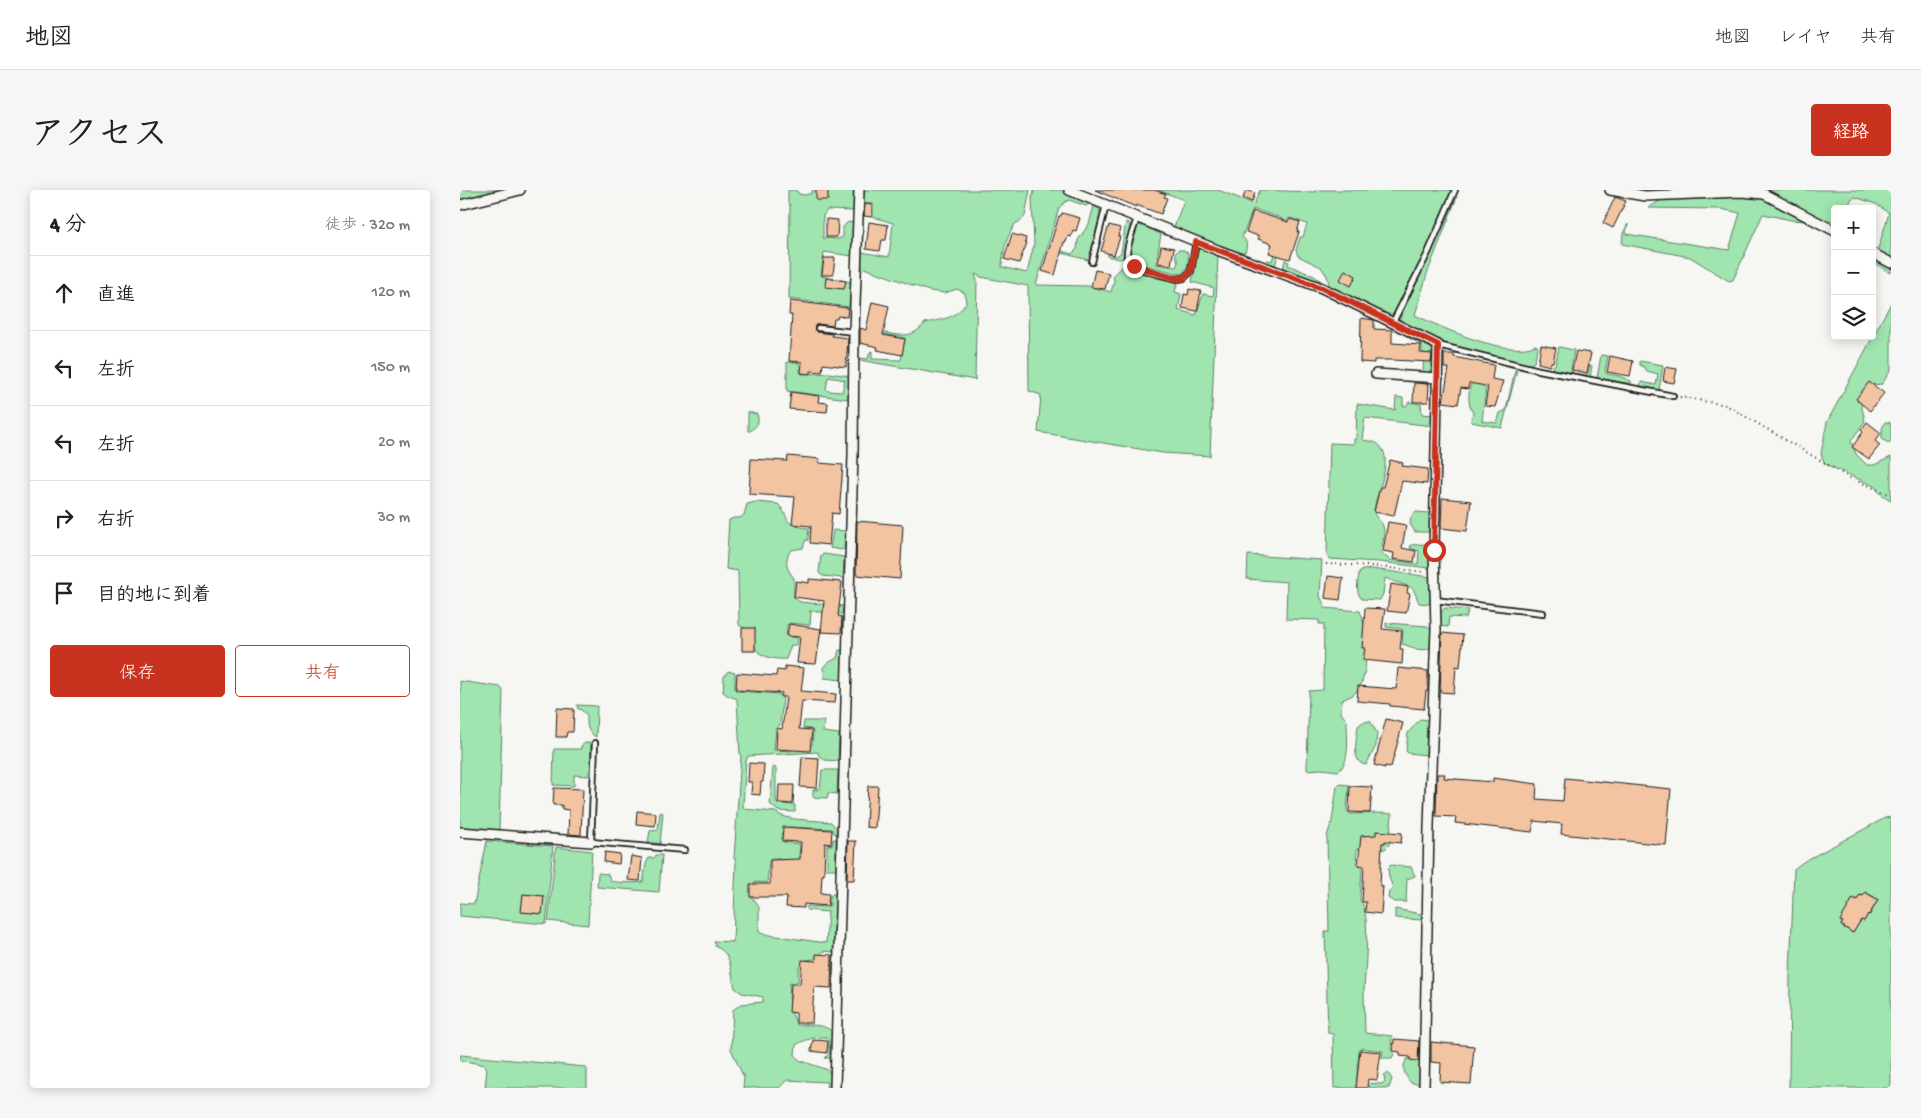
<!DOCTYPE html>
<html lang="ja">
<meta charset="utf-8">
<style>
body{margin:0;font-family:"Gochi Hand","Klee One",sans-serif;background:#f6f6f6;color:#202124}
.controls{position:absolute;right:15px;top:15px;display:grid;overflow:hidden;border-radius:5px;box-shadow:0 2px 12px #0003}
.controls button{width:45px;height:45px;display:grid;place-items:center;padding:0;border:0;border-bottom:1px solid #e0e0e0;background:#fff;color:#202124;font:25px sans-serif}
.stop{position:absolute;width:15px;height:15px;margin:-11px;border:4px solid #c8321e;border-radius:50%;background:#fff}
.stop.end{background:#c8321e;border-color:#fff;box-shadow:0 1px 5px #0008}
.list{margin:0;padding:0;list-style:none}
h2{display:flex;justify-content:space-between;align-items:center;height:65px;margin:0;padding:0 20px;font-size:21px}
h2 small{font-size:16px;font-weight:400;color:#757577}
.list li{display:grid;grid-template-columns:32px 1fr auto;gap:15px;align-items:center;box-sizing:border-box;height:75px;padding:0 20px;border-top:1px solid #e0e0e0}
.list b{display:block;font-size:19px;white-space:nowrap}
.list em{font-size:16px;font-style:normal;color:#757577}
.actions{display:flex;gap:10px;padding:15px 20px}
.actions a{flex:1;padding:11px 0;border:1px solid #c8321e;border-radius:5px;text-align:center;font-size:18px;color:#c8321e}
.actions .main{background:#c8321e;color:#fff}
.icon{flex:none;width:28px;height:28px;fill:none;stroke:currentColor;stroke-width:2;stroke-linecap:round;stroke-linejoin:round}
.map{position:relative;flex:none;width:1431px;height:898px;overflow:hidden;border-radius:5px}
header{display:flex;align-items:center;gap:30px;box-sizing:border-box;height:70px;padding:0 25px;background:#fff;border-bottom:1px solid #e0e0e0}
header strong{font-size:24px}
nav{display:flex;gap:28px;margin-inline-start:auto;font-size:18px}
.intro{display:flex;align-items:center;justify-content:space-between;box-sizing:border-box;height:120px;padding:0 30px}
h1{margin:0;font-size:35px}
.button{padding:12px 22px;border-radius:5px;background:#c8321e;color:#fff;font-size:18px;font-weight:700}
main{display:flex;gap:30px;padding:0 30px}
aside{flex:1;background:#fff;border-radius:5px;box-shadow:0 2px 12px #0003}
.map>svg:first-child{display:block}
</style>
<header>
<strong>地図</strong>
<nav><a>地図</a><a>レイヤ</a><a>共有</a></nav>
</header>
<div class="intro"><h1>アクセス</h1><a class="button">経路</a></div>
<main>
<aside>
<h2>4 分<small>徒歩 · 320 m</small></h2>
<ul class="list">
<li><svg class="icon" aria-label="ahead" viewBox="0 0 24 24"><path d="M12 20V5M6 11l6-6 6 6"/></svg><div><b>直進</b></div><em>120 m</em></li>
<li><svg class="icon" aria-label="left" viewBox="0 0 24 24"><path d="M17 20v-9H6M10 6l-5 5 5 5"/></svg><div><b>左折</b></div><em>150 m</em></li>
<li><svg class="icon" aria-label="left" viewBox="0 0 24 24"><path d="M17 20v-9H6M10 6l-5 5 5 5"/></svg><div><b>左折</b></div><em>20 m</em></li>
<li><svg class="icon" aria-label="right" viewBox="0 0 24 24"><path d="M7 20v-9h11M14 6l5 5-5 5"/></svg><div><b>右折</b></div><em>30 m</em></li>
<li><svg class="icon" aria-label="arrive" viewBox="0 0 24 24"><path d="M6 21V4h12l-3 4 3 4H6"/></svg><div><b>目的地に到着</b></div></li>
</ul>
<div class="actions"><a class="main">保存</a><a>共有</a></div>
</aside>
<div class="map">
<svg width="1431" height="898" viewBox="0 0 1431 898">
<rect width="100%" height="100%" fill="#f6f6f2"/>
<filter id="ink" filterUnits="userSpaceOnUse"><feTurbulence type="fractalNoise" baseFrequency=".02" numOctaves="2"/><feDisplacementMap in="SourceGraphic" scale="10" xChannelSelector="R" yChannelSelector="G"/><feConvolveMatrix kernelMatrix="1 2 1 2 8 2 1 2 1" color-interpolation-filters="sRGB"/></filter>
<g filter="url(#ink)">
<path fill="#a0e4b0" stroke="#5e8066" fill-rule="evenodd" d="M0 0H45L0 11Z
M328 0H336L339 4 345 5 352 3V0H570L565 26 560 32 556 33C547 45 542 63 542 77L567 83 574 54 572 9 574 0H600L627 12 629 14 626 16 609 10 605 12 599 18 576 95 628 96 651 102 654 91 653 85 661 77H666L718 92 715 102 721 104 718 120 736 125 743 104 753 106 754 98 732 92 736 63 741 58 758 65 750 266 703 263 578 242 581 205 569 201 568 96 521 87 515 84 517 91 515 190 399 170 400 168 408 169 410 162 412 161V169L441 170 445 148 419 144 420 142C438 145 452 150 465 133 483 129 495 129 506 113L505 103 497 99 485 103 469 101 404 78 401 75V62L429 67 433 33 413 27V14L395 13 394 20 392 21 367 20 363 26V48L378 49 383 47V37L388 32 395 33 393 66 364 62 361 86 391 92 389 117 329 109 330 15 328 13Z
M698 0H758L794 14 800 0 853 2 859 0H992L965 63 933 125 929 126 870 98 867 86 861 77 838 66 836 60 840 47H843L847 34 830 28 828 29 815 76 806 72 807 70 812 71 823 32 821 28 793 19 782 47C788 51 787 57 785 62L779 64 713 40 724 10Z
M1215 0H1431V83L1417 75 1416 65 1429 23 1416 14 1395 7 1391 9 1388 19H1375V31H1367L1354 28 1347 31 1331 30 1303 24 1273 90 1269 91 1230 67 1162 54 1163 43 1168 34 1166 44 1269 60 1280 23 1261 19 1188 18 1201 10 1274 7 1268 2H1217Z
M997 7 967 84 955 125C980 137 1050 169 1076 155L1078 157 1074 172 1069 175 980 153 952 140 949 136 941 132 940 128Z
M634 16 640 20V26L630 68 628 70 598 62V60L612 64 617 59 618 50 629 34Z
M666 32 670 34V37L663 68 659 69 647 66 648 64 656 66 661 63Z
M680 35 701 44 696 74 716 77 718 72 715 64 718 60H723L728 63C728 72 729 80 720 84L675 73C665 63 673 48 677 36Z
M825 70 829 72 828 75 854 86 861 91 860 94 823 78Z
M1431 113V180L1422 194 1411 195C1396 215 1401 209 1405 231L1391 251 1396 264 1407 275H1414L1431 267V310L1422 305 1414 296 1365 274 1361 264 1367 232Z
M947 144C973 158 975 152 974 183H963L964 163 962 162V155L947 147Z
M1099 157 1114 160 1111 179 1113 183 1126 185 1128 182 1130 175 1132 176 1130 188 1092 180 1093 176 1095 175Z
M1141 165 1148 166 1145 181 1147 184 1159 186 1171 191V194L1137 188Z
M1180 171 1203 175 1199 200 1180 196 1181 192 1196 195 1198 184 1187 181 1184 177 1180 175Z
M327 172 340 173V181L342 184 369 183 389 186 388 209 327 201ZM368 187 385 190 382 202 368 201 366 199Z
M1055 180H1057L1042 238 1011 232 1013 223C1006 212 1009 197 1014 185L1025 184 1023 197 1026 198 1022 231 1037 233 1040 223 1046 220Z
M936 207 943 208V216H946L949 212 961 214 962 224 973 225V236L905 228 902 250C908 251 916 251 920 256 934 270 916 303 914 320 913 327 921 330 923 336 926 343 922 355 921 363L930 370 958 374 959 361 950 358 951 355 966 354 971 357 969 378 919 372 869 369 867 366 870 253 894 254V249H896L897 214 935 220Z
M288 222 297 224C300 233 297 236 290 241H288Z
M1425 232 1431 233V252L1428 253 1422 249V239Z
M296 312 318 314C332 329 320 335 349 338L348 350 345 351 343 358 331 360C324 370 326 379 334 388V407L340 412 383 416 382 424 349 421 351 423 350 435 330 433 327 435 326 446 338 448 337 455H331L326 469C318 470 299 467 296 459 294 454 294 448 293 443L279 435 278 381 266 379 269 330 274 328H280L284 325 287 314Z
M956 322 970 323 969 342H955L950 334 951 327Z
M373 340 386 341 384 359 381 360 370 358Z
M364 364 384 367 383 388 363 386 359 383 361 365Z
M788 365 862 370 860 406 864 414V418L900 421C908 438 910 488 896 502 893 506 886 508 882 510L881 523 887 531C887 545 891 573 878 581L862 579 847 580 849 501 863 500 864 434H859V430L826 429 827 392 787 389Z
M912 379 970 387V414L959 413C957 409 955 401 952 398 951 397 929 390 925 388L923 404 920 410 902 409C895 402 898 393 899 383L903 380Z
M986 418 1008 420 1006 428 989 427 988 437 979 436C980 429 978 421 986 418Z
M926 433 967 436 971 439 970 458C960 463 951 456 942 454L943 441 942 439 926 437Z
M379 460 384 461 382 490 364 488 363 478 366 474 377 468Z
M268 481 275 483V499L278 501 319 504 323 509 320 535 316 538 314 560 331 561 334 556 348 557 352 555 353 542 350 539 343 538 344 531H364L363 542 379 544 378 571 365 570 359 566 358 562 288 566 286 571 283 615 284 619 315 622 322 626 334 629 371 632 377 639V644L374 643 372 639 329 637 325 639 324 652 340 654 339 666 343 668 320 684V669H312L309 671 307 693 296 692 291 695 292 709 295 710 299 718V742L303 744 366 753 368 722 347 720V716L368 717 370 716V706L376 702 373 762 364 761 354 769 346 770 339 777 338 792 330 793C328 808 330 822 337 835 348 835 372 833 374 847 375 854 373 861 372 868H365L369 864V850L366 847C356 847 345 849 336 855L335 865 339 870 368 880 372 887 373 898H366L367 892 327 890 319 898H283L284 888 271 859 273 820 281 814 303 812V807L282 803 275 798C271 784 272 762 256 757L254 751 273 752 276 671 274 668 281 565 280 564 277 509 267 505 263 502 264 487Z
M0 491 40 497 43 500 39 640 0 637Z
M117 515 137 516 136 547C126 541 127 535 127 525L120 519H118Z
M960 529 968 530 966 565 948 563 946 561 948 543Z
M910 531 917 543 916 556 906 575C890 573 897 547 898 536L903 532Z
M125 553H131V578L128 586 114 585V596L93 595 94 559H121V556Z
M313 577 316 578V610L318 614 335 615V622L318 621 310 614Z
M362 580H378L377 604 368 603 367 608 353 607V600L360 599Z
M880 594 889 595 887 620 890 624C905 624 918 622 932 624L929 655 925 659 901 658 897 659 896 673 902 678 900 710C912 722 904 785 904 804 904 817 905 830 905 843L932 846 931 859 934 864 932 868H922L923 861 902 858 899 860 896 898H874L873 844 868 843 865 741H869L867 646 872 631 877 596Z
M200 622 203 623 200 654 188 652 190 641 198 640Z
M1431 627V898H1329L1330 785 1334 679 1343 672 1425 628ZM1405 702 1418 709 1410 725 1408 724 1404 731 1401 730 1393 743 1381 736 1383 732 1380 731 1400 705 1403 706Z
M373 649H376V679H367V655H372Z
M27 651 93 656 86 734 0 726V713L14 714Z
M96 657 132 661 128 735 88 731Z
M196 665H202L199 702 137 697 138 683 148 684 151 691C156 693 178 693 183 692L186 674 189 668H194Z
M931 675 951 677 955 686 947 689 946 712H934L928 708 929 702 933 698 929 687 928 678Z
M935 719 961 724 962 730 935 728Z
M0 865 125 877 127 879V898H25L27 879 25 875 0 870Z
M947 869 961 870 960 894 951 893C944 884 941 878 947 869Z
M928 883 932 889 929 898H909L910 893 922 894 925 891 924 885Z"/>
<path fill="#f2c4a2" stroke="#1c1c1c" d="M356 0H368V10H356Z
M635 0H694L706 4 704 7 707 8 701 24 676 15V17Z
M786 0 795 3 792 12 783 8Z
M1155 7 1166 11 1153 38 1143 33Z
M405 14 412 15V27L404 26Z
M793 21 828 32 830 29 840 32 837 42H839L830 69 809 63 812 54 798 49 799 46 786 42Z
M602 23 620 28 616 41 613 40 611 47 608 46 606 52H604L595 85 582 81 599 26H601Z
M366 29 378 30 377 47H366Z
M409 32 428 35 426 50H422L420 61 406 59Z
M649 35 660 38 658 46 660 47 654 65 641 61Z
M552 44 566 48 565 52 567 53 559 73 544 69Z
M701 56 714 58 711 75 698 73Z
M364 68H375L373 85H362Z
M635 80 649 83 645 99 631 97Z
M885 80 896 86 891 96 880 90Z
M366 88 386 91 384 99 365 97Z
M729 99 741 101 737 121 722 118 724 104 728 105Z
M330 111 388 118 387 127 378 126 377 129H374L373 136 358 134 354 138 357 142 372 144V146L388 148 386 177 363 174 362 182 351 181V184L341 183 342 172 329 171 332 125H329Z
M412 112 429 116 423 145 445 149 442 165 417 160 418 157 400 153V138L406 140Z
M901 128 914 130V139L932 140V153L961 155 960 163 972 164 971 172 932 170H914V173L900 172Z
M1081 155 1096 158 1093 172H1091L1090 176 1078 173Z
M1116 161 1131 163 1127 183 1112 180Z
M984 164H994V167L1034 175 1032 189 1043 191 1035 217 1025 216 1028 197 1026 196 1009 193 1008 199 1001 198 998 214 983 212 989 178H984Z
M1150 166 1173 171 1170 186 1147 182Z
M1205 177 1217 179 1214 193 1203 191Z
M1409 192 1424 203 1410 221 1396 209Z
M954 193 969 194 968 212H953Z
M331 202 359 206 358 212 368 213 367 222 329 219Z
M1407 232 1421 243 1415 251 1420 255 1409 269 1392 257 1403 242 1401 240Z
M328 266 360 269 359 273 383 275 379 324 372 323 369 355 350 353 351 336 332 334 335 307 289 304 291 269 327 271Z
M930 270 943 273 942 276 968 279 967 294 942 291 934 326 914 322 920 297H923Z
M982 308 1011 311 1007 341 981 338Z
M397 331 443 335 440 389 396 385Z
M928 332 946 335 942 358 956 361 954 372 933 369 934 363 923 361Z
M868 386 883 388 880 410 865 408Z
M349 389 382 392 378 426 382 427 381 443 361 442 364 411 334 407 336 391 349 393Z
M931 394 948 397 947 403 950 404 946 423 927 421Z
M905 418 925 419 922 439 942 441 940 459H943L942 474 903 470 905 458H902Z
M329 434 361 439 356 474 337 473 340 447 327 446Z
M282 438H295V461H282Z
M982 443 1003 445 1000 477 996 476 994 503 980 502Z
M325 476 344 478 341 501 376 504 375 513 342 511 339 539 352 540 350 561 316 559 317 538 322 539 326 507H321L322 503 276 500 277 483 316 486 317 480 325 481Z
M938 478 968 481V501H966L964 519 930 516V514L897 511 898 496 936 499Z
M97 518 114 519 113 542H107L106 547H96Z
M926 529 943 533 931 577 925 576V578L914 575Z
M342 567 359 568 357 598 340 597Z
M289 573 304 574 303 592H301L300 605 291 604 292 592H288Z
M977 584H985L984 588 1033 592V588L1077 594 1076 609 1103 611 1105 588 1211 599 1206 655 1101 644 1102 634 1074 631 1072 642 995 633 996 627 976 626Z
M319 595H334L333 614 318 613Z
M408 596H418L415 638 406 637Z
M890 596 912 597 910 623 889 622Z
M94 598 123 599 121 645 108 644 109 620 102 619V615H93Z
M177 621 196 623 195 636 176 634Z
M323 637 372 640 371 654 365 653 364 685H362L361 703 369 704 368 716 344 714V718L326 717 327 707H290V694H310V670L340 669 341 652 322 651Z
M916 641 942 643 941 653 925 651V653H922L920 696H923L921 724 905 722 906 712H902L904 676 898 675 901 646 916 645Z
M388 651H396L394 690H387Z
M145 662 160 664 159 674 144 672Z
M171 666 182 668 180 691 168 690Z
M1405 702 1418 710 1409 725 1408 724 1404 731 1401 730 1393 743 1381 735 1383 732 1380 731 1393 708 1397 710 1400 705 1403 706Z
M63 704 84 706 82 724 61 722Z
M356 764 372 765 371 798 354 797 352 833H336V823L329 822 331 794H340L342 770 356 771Z
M934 849 959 851 958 871 950 870V867L940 866V862L933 861Z
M353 850 368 851 367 863 351 861Z
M971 852 1014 856 1011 894 980 892 981 873 971 872Z
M900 860 921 862 917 890 908 889 907 898H896Z"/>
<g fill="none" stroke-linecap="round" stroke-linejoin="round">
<g stroke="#1c1c1c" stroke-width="8">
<path id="service" d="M677 28C674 39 666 55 667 66 669 80 706 86 718 89L724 88 731 81 736 51
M632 72 646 15
M933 132 968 63 995 0
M358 138 394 142
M978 155 1079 180 1213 206
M975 410 1083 423
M135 553 131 652 225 660"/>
</g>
<g stroke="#1c1c1c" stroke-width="12">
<path id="minor" d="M609 0 760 61 862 98 978 155 974 360 976 439 969 636 964 898
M1150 0 1185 6 1281 2 1304 4 1375 41
M0 15 60 0
M1412 63 1431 73
M916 184 978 188
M0 642 131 652
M375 898 393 265 394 142 399 0"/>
</g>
<path stroke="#1c1c1c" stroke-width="2" stroke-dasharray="1 4" stroke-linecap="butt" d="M1220 207 1266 215 1392 289 1431 305
M866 374 912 376 965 382"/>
<use href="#service" stroke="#f6f6f2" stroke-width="4.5"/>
<use href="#minor" stroke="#f6f6f2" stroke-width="9"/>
</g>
</g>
<g fill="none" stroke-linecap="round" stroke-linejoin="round" filter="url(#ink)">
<path stroke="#c8321e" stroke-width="6" d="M674 76 718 89 724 88 731 81 736 52 862 98 978 155 974 360"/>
</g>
</svg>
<div class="controls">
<button>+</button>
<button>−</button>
<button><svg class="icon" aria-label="layers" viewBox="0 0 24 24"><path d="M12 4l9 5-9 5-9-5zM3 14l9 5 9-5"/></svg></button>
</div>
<div class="stop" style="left:974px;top:360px"></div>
<div class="stop end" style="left:674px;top:76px"></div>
</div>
</main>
